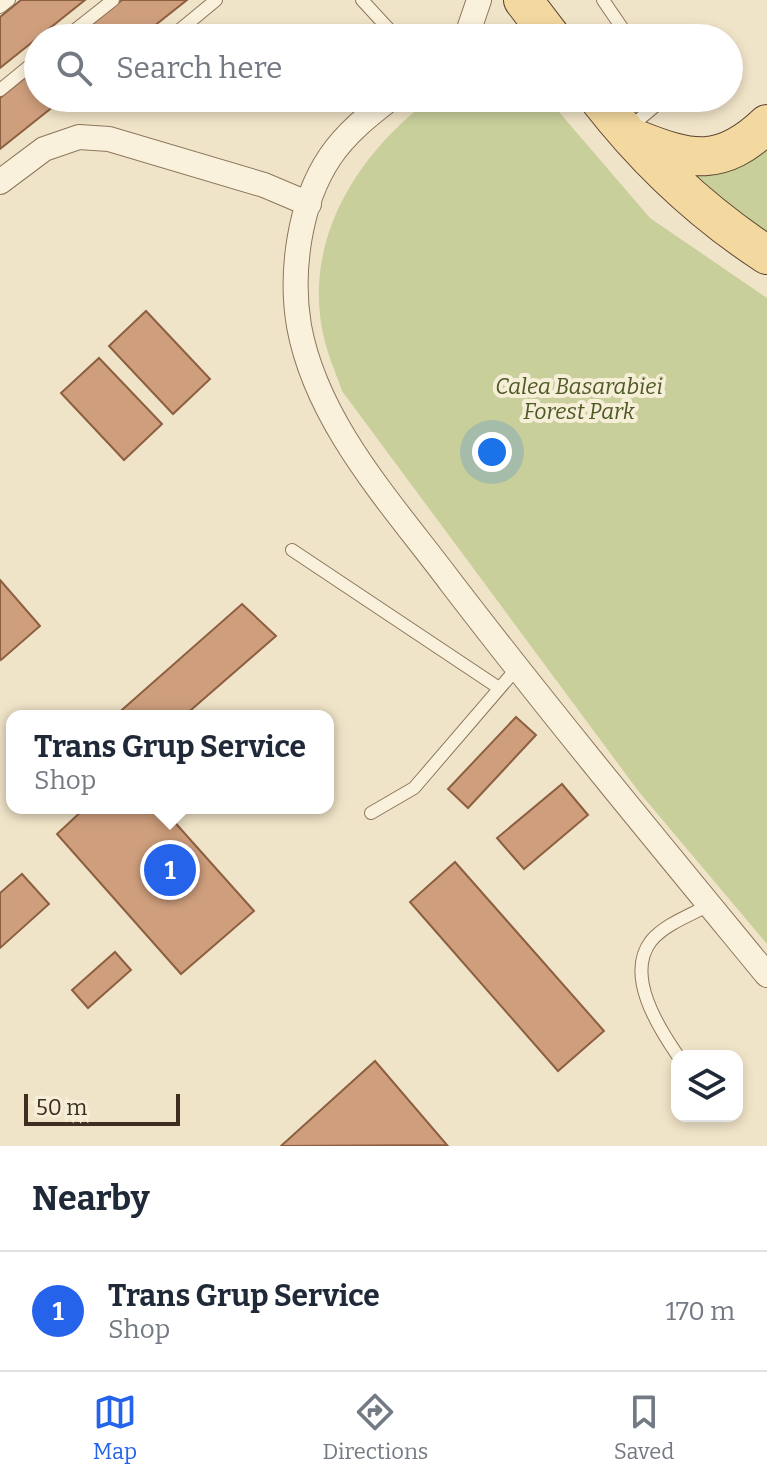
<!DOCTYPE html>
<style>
body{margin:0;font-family:Bitter,serif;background:#f6f6f7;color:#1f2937}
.controls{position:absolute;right:24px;bottom:24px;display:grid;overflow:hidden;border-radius:16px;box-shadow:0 4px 12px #0003}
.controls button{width:72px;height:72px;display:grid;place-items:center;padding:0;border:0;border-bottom:2px solid #e0e1e3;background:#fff;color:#1f2937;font:40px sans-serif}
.scale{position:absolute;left:24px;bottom:20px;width:156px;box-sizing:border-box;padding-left:8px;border:4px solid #3d2e20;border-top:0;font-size:22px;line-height:28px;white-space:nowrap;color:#3d2e20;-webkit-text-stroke:6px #f7eed8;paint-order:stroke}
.you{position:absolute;left:492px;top:452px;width:28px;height:28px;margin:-20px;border:6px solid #fff;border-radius:50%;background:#1a73e8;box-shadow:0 0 0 12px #1a73e833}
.badge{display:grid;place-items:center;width:52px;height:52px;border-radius:50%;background:#2563eb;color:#fff;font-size:26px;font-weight:700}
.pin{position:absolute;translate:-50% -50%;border:4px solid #fff;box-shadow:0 2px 8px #0006}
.popup{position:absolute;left:6px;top:710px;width:328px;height:104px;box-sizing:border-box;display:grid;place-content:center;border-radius:16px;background:#fff;filter:drop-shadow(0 2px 6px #0005);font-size:26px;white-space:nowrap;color:#747a83}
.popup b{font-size:30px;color:#1f2937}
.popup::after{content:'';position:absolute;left:50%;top:100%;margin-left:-16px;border:16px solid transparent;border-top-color:#fff}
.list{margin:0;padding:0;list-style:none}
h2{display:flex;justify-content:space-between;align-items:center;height:104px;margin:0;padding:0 32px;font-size:34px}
h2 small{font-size:26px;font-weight:400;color:#747a83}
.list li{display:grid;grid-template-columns:52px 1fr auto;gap:24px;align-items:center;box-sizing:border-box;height:120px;padding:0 32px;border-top:2px solid #e0e1e3}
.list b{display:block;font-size:30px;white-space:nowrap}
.list p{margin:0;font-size:26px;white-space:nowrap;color:#747a83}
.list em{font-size:26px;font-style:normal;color:#747a83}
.icon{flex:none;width:44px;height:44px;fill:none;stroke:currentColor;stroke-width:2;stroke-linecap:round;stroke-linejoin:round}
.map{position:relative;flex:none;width:767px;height:1146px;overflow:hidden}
.search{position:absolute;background:#fff;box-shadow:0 4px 12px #0003;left:24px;right:24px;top:24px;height:88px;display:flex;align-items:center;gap:20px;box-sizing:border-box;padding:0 28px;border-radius:44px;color:#747a83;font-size:30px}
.sheet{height:224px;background:#fff}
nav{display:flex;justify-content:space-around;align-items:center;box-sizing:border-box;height:112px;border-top:2px solid #e0e1e3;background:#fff;font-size:22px;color:#747a83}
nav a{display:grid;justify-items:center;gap:4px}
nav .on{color:#2563eb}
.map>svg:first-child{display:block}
</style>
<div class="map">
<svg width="767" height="1146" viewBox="0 0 767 1146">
<rect width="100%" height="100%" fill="#f0e4c8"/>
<path fill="#c9cf9b" d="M432 98H547L650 218 767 298V944L639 792 342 391C336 373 328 356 324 338 301 242 357 153 432 98Z
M767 139V241L691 181 695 171Z"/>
<path fill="#cf9f7d" stroke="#8d5f41" stroke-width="2" d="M21 0H85L0 68V17Z
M122 0H187L139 38H75Z
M38 67V98H64L0 149V98Z
M146 311 210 379 173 414 109 346Z
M99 358 162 424 124 460 61 393Z
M0 580 40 626 1 660 0 658Z
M242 604 276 636 184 716H115Z
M516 717 536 735 468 808 448 789Z
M562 784 588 815 524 869 497 838Z
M85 808H162L254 911 181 974 57 834Z
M455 862 604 1031 558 1071 410 902Z
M22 874 49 904 0 948V893Z
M115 952 131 970 88 1008 72 990Z
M375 1061 447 1145 281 1146Z"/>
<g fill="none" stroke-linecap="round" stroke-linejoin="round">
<g stroke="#8d765c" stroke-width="14">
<path id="lane" d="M362 0 397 38
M603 0 629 38
M0 7 9 0
M65 38 113 0
M170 38 216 0
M0 90 38 59
M630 127 654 107 658 98
M292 550 499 688
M371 813 414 788 517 668
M678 1056C658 1027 625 975 651 941 665 924 691 915 709 905"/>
</g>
<g stroke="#8d765c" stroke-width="26">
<path id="street" d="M466 38 479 0
M391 98C369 115 346 133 330 157 299 203 290 273 299 326 317 425 394 506 452 584 554 717 661 846 767 975
M0 182 44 149 79 137 109 139 264 185 309 204"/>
</g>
<g stroke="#5b4430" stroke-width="40">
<path id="primary" d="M523 0 552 38
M598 98C646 160 701 212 767 255
M636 139C691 161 721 168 767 124"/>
</g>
<use href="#lane" stroke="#faf1dc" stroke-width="12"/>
<use href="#street" stroke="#faf1dc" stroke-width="24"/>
<use href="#primary" stroke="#f3d9a0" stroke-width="38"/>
</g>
<g text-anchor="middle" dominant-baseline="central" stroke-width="8" stroke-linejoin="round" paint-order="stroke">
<g font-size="22" font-style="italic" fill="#4d5a26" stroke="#f7eed8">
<text x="579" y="386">Calea Basarabiei<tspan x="579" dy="25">Forest Park</tspan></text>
</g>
</g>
</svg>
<div class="controls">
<button><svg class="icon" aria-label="layers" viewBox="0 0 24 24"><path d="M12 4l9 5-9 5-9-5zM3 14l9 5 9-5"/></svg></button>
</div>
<div class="scale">50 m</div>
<div class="you"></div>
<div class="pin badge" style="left:170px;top:870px">1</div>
<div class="popup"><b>Trans Grup Service</b>Shop</div>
<div class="search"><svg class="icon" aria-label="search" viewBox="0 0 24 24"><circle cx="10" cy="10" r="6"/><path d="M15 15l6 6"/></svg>Search here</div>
</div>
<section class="sheet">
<h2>Nearby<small></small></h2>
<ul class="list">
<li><span class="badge">1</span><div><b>Trans Grup Service</b><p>Shop</p></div><em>170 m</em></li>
</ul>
</section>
<nav>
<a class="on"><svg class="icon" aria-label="map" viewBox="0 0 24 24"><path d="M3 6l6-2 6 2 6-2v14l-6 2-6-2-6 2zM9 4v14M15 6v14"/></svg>Map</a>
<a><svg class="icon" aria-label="directions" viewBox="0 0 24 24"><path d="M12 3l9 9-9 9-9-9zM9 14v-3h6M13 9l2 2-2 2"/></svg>Directions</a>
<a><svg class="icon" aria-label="saved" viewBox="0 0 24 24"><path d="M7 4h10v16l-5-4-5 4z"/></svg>Saved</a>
</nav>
